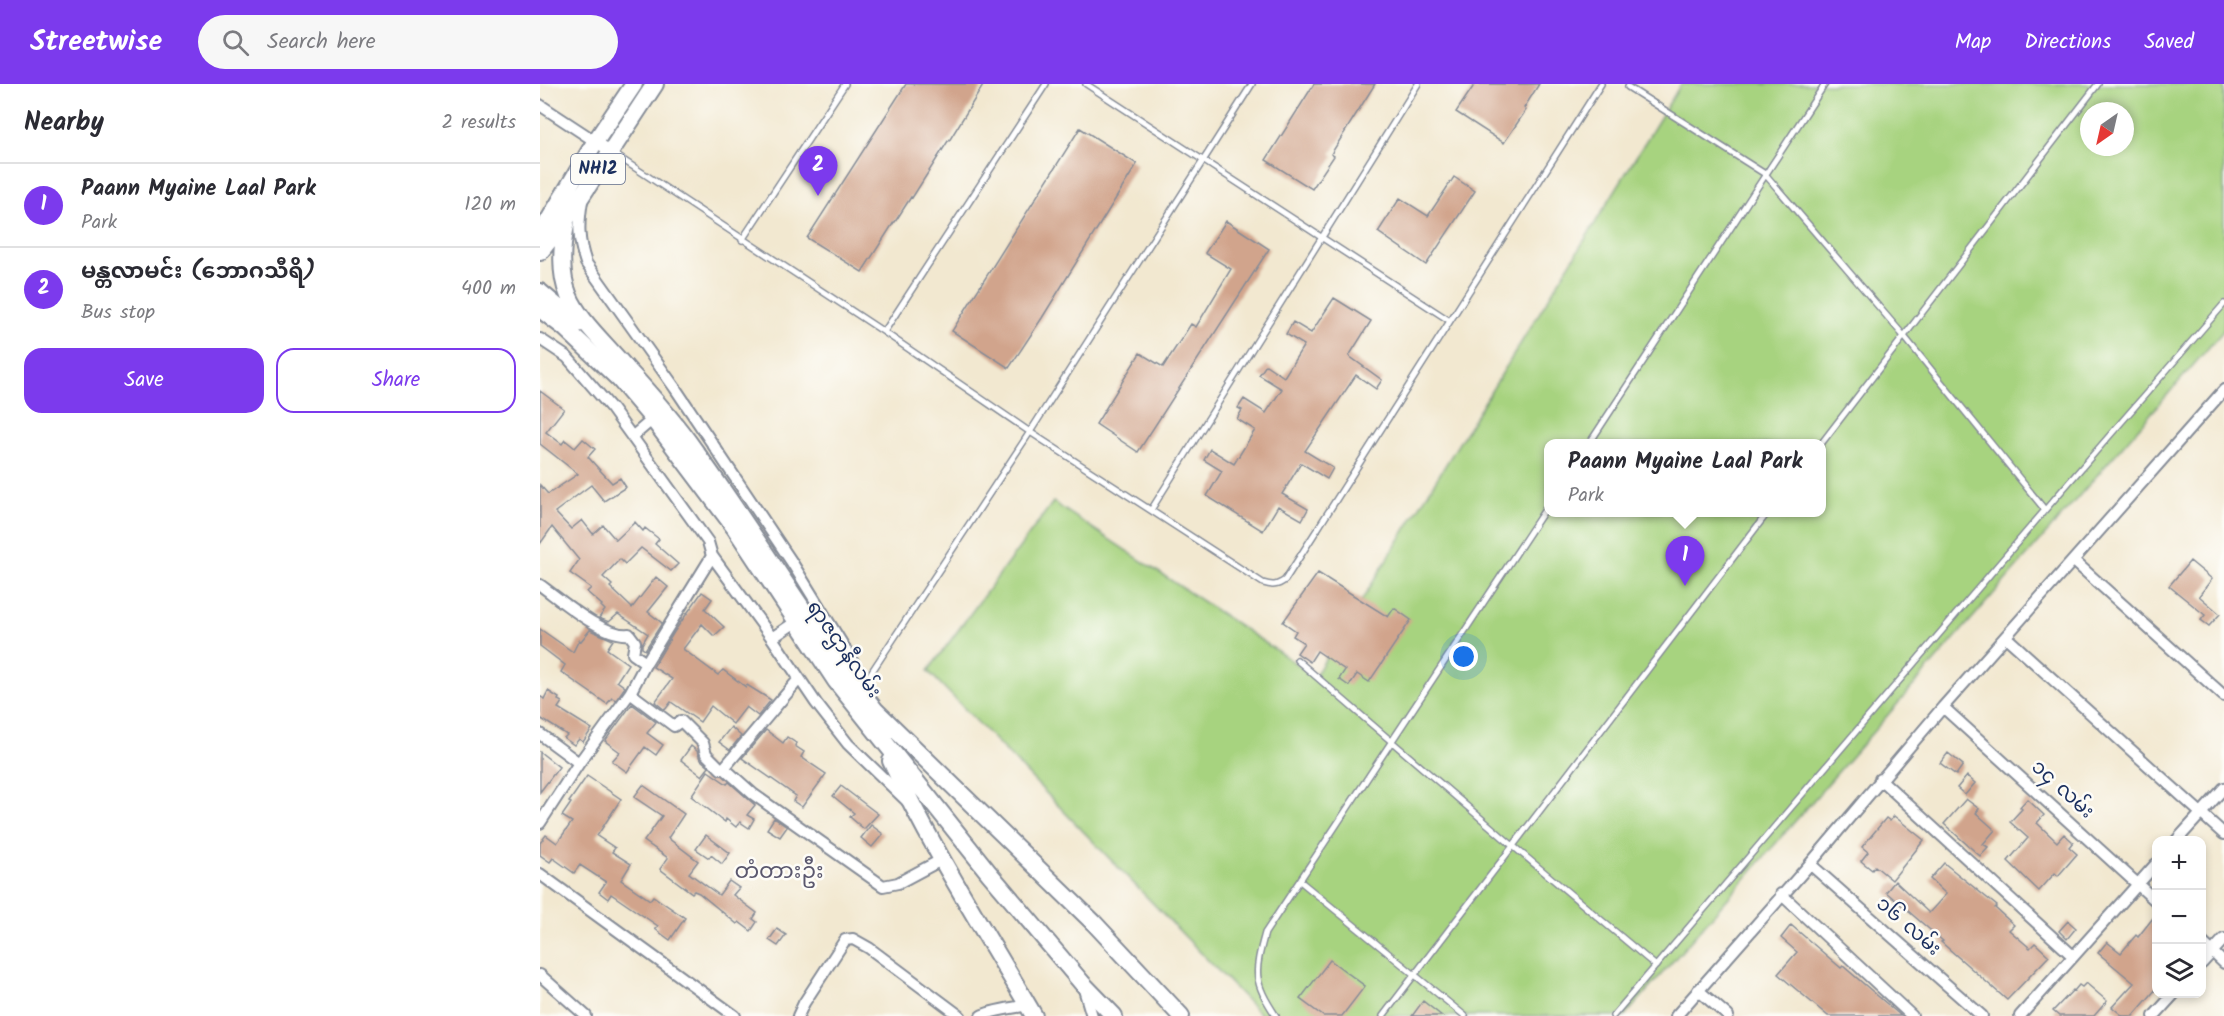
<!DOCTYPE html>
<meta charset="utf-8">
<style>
body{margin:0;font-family:Kalam,"Noto Sans Myanmar",sans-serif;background:#f7f7f7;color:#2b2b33}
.controls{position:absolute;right:18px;bottom:18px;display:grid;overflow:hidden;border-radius:12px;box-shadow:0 3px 9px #0003}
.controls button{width:54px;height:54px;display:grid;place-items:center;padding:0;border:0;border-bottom:2px solid #e1e1e2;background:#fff;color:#2b2b33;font:30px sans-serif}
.compass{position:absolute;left:1540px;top:18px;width:54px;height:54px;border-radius:50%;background:#fff;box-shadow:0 3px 9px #0003;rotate:214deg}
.you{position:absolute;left:924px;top:573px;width:21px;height:21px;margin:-15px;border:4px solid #fff;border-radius:50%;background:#1a73e8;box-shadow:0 0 0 9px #1a73e833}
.badge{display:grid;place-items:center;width:39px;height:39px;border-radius:50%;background:#7c3aed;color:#fff;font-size:20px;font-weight:700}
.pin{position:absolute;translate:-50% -50px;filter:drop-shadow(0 2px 3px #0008)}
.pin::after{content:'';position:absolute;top:32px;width:21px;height:18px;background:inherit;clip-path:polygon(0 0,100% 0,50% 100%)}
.popup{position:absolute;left:1004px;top:355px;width:282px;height:78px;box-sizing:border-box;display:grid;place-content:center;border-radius:12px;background:#fff;filter:drop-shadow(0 2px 4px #0005);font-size:20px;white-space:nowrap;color:#7c7c81}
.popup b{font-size:22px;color:#2b2b33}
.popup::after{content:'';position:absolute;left:50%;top:100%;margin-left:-12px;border:12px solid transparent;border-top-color:#fff}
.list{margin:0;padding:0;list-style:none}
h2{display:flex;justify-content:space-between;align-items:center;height:78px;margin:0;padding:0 24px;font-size:26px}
h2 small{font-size:20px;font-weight:400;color:#7c7c81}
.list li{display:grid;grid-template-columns:39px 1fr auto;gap:18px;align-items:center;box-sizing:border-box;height:84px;padding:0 24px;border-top:2px solid #e1e1e2}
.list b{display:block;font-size:22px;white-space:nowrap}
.list p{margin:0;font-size:20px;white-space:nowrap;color:#7c7c81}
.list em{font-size:20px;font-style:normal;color:#7c7c81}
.actions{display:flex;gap:12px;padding:18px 24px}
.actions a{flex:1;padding:14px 0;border:2px solid #7c3aed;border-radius:18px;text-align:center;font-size:21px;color:#7c3aed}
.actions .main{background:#7c3aed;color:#fff}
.icon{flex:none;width:33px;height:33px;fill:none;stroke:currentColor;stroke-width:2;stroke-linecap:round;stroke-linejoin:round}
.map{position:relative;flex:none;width:1684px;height:932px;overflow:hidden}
header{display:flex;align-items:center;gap:36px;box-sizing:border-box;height:84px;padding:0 30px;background:#7c3aed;color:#fff}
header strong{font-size:28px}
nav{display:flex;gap:33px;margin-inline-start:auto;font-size:21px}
.search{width:420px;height:54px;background:#f7f7f7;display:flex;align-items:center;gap:15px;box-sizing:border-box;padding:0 21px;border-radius:33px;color:#7c7c81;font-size:22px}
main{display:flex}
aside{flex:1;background:#fff}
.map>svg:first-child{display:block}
</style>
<header>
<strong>Streetwise</strong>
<div class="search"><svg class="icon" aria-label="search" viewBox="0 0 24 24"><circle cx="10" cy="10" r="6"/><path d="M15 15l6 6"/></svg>Search here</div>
<nav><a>Map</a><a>Directions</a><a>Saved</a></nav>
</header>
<main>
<aside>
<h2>Nearby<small>2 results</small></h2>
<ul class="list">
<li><span class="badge">1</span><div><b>Paann Myaine Laal Park</b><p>Park</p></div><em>120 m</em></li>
<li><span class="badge">2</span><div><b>မန္တလာမင်း (ဘောဂသီရိ)</b><p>Bus stop</p></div><em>400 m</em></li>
</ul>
<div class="actions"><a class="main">Save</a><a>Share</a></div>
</aside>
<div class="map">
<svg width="1684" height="932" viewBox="0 0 1684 932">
<rect width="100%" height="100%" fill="#fdfcf7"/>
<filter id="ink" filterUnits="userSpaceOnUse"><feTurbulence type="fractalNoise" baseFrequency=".0167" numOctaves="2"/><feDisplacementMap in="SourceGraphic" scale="12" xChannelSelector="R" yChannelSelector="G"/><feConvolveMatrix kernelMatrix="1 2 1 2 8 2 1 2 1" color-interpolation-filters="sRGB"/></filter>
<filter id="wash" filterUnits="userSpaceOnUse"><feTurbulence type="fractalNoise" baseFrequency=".008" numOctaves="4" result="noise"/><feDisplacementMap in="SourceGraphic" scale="24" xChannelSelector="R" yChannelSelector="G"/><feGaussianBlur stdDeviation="1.35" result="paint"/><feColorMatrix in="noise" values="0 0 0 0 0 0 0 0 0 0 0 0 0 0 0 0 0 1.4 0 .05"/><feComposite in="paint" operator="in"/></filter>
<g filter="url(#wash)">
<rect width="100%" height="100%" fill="#f2e8d0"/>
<path fill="#a7d37f" stroke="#61816e" stroke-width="1.5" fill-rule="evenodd" d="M1141 0H1684V246L1085 932H722L388 587 513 418 775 592ZM1549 27H1585V63H1549ZM1008 360H1282V428H1008Z"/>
<g id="blocks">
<path fill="#d1a48c" d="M366 0H444L409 57H408L372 114 371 113 355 138H354L322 188 267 154Z
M774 0H835L791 70 794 72 772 105 726 76Z
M935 0H999L984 24 986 26 964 59 916 28Z
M540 44 597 80 502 234 469 284 412 247Z
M914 93 935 107 886 181 838 148 860 114 888 132Z
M686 137 729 165 598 368 556 340 600 269 623 283 651 240 656 243 691 185 665 169Z
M794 214 831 237 809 272 842 296 836 305 816 291 765 367 793 384 787 395 761 379 742 410 768 425 762 436 738 422 723 447 667 412 682 387 664 376 670 365 694 380 715 346 697 335 702 326 698 324 704 315 726 329 742 305 719 291 726 281 744 293 764 261 746 250 753 238 771 249Z
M0 307 24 325 6 348 22 360 25 356 35 364 43 355 55 365 48 373 57 383 72 399 80 394 86 403 64 417 51 401 15 428 31 445 42 436 53 450 63 441 76 456 95 438 103 447 105 444 119 455 115 460 138 480 131 487 101 464 85 480 80 475 63 493 72 501 70 503 92 524 116 493 128 503 108 528 122 539 105 566 102 564V560L108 550 78 530 69 538 59 534 65 526 61 522 62 521 47 508 51 504 30 489 39 476 12 443 0 460V401L8 410 38 390 0 360Z
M1650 477 1672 495 1659 512 1680 530 1669 542 1661 536 1665 531 1629 502Z
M778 489 848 533 854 524 871 536 829 598 817 590 809 602 799 595 805 586 777 567 770 578 757 569 764 559 753 552 756 547 743 538Z
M162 508 172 515 165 525 184 543 174 552 162 540 143 565 178 591 183 586 206 603 207 601 231 616 218 632 206 623 193 640 171 622 160 638 131 618 125 626 115 618 132 595 113 583 134 548Z
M0 545 33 568 39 556 41 557 50 546 73 556 67 565 88 580 77 597 85 603 76 616 72 614 67 620 21 588 25 581 0 562Z
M8 607 19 614 18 616 22 618 18 624 52 645 43 658 39 655 34 661 24 654 27 651 0 634V612L4 615Z
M92 620 116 638 107 649 123 661 116 671 105 663 87 688 72 677 80 668 65 657Z
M191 643 201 652 190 666 179 658Z
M226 646 243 659 247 653 256 659 255 662 264 668 261 673 286 690 262 723 253 717 256 712 202 674Z
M151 662 157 667 160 675 169 683 162 692 141 676Z
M0 668 19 683 0 708Z
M1408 669 1423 681 1416 691 1400 679Z
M168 687 187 700 189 698 215 721 207 731 214 735 209 744 200 738 196 743 186 735 185 738 151 712Z
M47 692 81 715 57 752 75 764 72 768 91 780 81 796 110 816 113 812 145 834 130 856 115 845 118 842 71 810 68 815 59 808 66 798 40 781 34 789 13 774 10 778 0 771V759L6 751 17 759 32 738 22 732 31 719 29 718Z
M1427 692 1435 699 1425 711 1417 704Z
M103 701 144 730 128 754 158 777 149 789 179 811 189 797 199 804 193 811 217 829 213 835 217 838 211 847 199 838 197 840 159 809 154 807 152 809 120 785 128 774 104 757 122 732 94 713Z
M301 702 338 730 324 745 310 733 314 729 293 712Z
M1426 715 1439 725 1436 729 1455 746 1443 760 1448 763 1440 772 1404 740Z
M1487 715 1504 731 1497 739 1517 758 1524 750 1533 758 1529 763 1537 770 1518 792 1515 789 1499 807 1468 777 1488 754 1470 738 1482 725 1480 723Z
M1354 732 1384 756 1352 796 1335 782 1332 786 1321 777 1328 768 1322 763 1346 734 1350 737Z
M234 734 247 743 240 753 227 745Z
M331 741 343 750 332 763 321 754Z
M166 751 190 769 182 780 171 771 169 774 156 765Z
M1404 779 1457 822 1455 824 1474 841 1469 846 1490 864 1495 859 1509 872 1467 916 1401 858 1403 857 1346 808 1355 797 1389 829 1406 810 1390 795Z
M1617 829V904L1593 932H1583L1572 923 1594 899 1558 869 1567 858 1581 869 1596 851 1598 853Z
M1528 837 1536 844 1527 855 1519 847Z
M1251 841 1301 884 1303 882 1361 932H1288L1238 890 1257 868 1241 854Z
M237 845 246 851 238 862 229 856Z
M790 876 825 902 802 932H783L760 915Z
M1546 899 1567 917 1554 932H1519L1513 927 1533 906 1534 907 1539 901 1542 903Z
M883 917 902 932H872Z"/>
</g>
</g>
<g filter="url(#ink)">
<use href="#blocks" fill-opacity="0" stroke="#868c97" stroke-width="1.5"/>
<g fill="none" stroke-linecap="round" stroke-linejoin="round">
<g stroke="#868c97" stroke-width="8">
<path id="service" d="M546 0 910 237
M1088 3 1225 90 1363 251 1505 426
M71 68 344 248 490 348 723 499C732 502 737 502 745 496L1061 0
M202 156 305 0
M344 248 506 0
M1049 360 1285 0
M1281 360 1558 0
M611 426 878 0
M757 576 973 762 1116 882
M325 598 490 348 712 0
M760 797 925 932
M736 932C713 897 714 889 725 849L1008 421
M843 932 1228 428
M1073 932 1505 426 1684 220"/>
</g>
<g stroke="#868c97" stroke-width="14">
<path id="minor" d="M0 21 70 67
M42 117C38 141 38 156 46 179L135 304 251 477 304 563 324 598 330 612
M0 255 27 273 72 325 168 458 172 472 232 554 276 619 308 660 368 718
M92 353 113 335
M1534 477 1684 612
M0 501C21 516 63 553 89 550L95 558 93 570 106 579
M1466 553 1684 750
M232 554 257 537
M90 609 134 642 141 637 163 659 166 670 181 685 184 684 213 710 343 802 358 799 401 776
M1403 623 1616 817
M0 650 39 679
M184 684 259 595
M1340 695 1533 872
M0 739 39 679 90 609 106 579 172 472
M1637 756 1684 704
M1270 780 1442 932
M0 790 195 932
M1241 810 1372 932
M1662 858 1684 879
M1662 879 1684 855
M0 891 46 932
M543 902 552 932
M1158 906 1188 932
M258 932 264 919 305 856 313 855 329 864 420 932
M441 932C451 926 475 924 488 921
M1136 932 1270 780 1403 623 1684 306
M1480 932 1616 780
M1614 932 1634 910"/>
</g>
<g stroke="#868c97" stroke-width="20">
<path id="primary" d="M0 225 25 244 80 296 113 335 195 444 296 597 449 789 542 899 574 932
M85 283C110 310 134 337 155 367 217 452 270 543 335 626L554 839 641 932
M351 677C392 766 445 847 494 932"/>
</g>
<g stroke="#868c97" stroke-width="20">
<path id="trunk" d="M26 141C11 215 40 231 85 283
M0 151 55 58 94 0
M0 168 27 134 115 0
M0 208 38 240"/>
</g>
<use href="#service" stroke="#fff" stroke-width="5"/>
<use href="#minor" stroke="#fff" stroke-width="10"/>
<use href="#primary" stroke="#fff" stroke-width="16"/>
<use href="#trunk" stroke="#fff" stroke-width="16"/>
</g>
</g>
<g text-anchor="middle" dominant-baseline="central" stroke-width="5" stroke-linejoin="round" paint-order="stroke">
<rect fill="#fdfcf7" stroke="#5f6c8c" stroke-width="1.5" x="31" y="70" width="54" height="30" rx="4.5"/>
<g font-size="18" font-weight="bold" fill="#1b2f5e">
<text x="58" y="85">NH12</text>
</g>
<g font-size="20" fill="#1b2f5e" stroke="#fdfcf7">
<text transform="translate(303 566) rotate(55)">ရာဇဌာနီလမ်း</text>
<text transform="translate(1522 706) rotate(42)">၁၄ လမ်း</text>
<text transform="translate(1368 843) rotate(41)">၁၆ လမ်း</text>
</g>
<g font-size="22" fill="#5b586e" stroke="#fdfcf7">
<text x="239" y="788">တံတားဦး</text>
</g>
</g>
</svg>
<div class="controls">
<button>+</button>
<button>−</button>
<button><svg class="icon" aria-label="layers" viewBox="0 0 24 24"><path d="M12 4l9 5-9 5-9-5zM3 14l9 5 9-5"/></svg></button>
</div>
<svg class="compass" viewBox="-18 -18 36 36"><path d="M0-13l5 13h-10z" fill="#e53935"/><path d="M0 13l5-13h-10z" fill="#7c7c81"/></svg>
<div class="you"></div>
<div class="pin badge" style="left:1145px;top:502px">1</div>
<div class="popup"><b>Paann Myaine Laal Park</b>Park</div>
<div class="pin badge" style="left:278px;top:112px">2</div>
</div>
</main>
